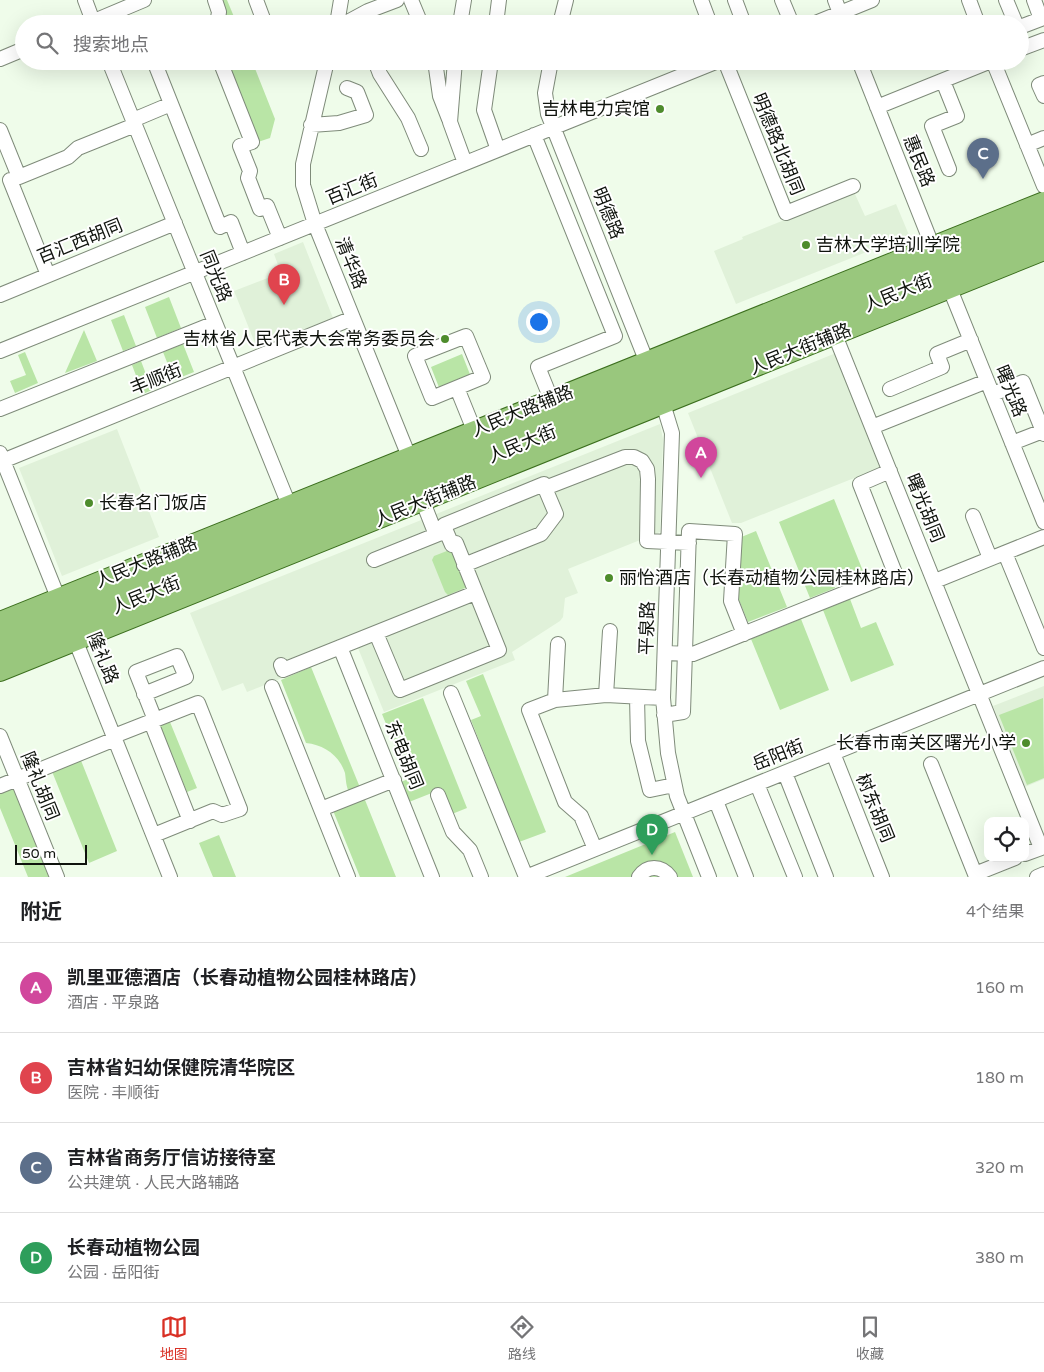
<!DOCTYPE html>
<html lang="zh">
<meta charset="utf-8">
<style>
body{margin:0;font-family:"Varela Round","Noto Sans SC",sans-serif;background:#f6f6f6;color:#202124}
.controls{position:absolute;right:15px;bottom:15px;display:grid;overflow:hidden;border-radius:10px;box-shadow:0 5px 20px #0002}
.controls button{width:45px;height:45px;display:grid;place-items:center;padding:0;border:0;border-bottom:1px solid #e0e0e0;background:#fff;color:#202124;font:25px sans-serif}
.scale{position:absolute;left:15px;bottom:12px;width:72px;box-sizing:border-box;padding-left:5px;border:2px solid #0f130d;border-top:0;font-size:14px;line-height:18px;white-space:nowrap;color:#0f130d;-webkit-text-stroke:4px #fff;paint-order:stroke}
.you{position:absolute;left:538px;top:321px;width:18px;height:18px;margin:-12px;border:4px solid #fff;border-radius:50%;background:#1a73e8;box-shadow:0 0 0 8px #1a73e833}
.badge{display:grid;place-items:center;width:32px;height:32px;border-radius:50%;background:#d93025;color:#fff;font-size:16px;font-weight:700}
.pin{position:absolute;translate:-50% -41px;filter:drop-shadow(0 1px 2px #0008)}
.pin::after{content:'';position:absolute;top:26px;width:18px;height:15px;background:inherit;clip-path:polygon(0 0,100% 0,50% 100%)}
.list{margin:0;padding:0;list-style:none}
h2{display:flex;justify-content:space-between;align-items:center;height:65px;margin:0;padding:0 20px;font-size:21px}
h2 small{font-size:16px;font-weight:400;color:#757577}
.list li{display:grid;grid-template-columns:32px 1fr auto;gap:15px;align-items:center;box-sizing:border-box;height:90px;padding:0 20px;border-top:1px solid #e0e0e0}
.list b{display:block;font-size:19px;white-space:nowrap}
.list p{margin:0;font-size:16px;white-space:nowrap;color:#757577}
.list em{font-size:16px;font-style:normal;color:#757577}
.icon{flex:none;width:28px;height:28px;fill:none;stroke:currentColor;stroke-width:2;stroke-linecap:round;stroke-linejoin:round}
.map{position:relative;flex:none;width:1044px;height:877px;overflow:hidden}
.search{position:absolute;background:#fff;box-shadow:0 5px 20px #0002;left:15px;right:15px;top:15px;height:55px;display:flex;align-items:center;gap:12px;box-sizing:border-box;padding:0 18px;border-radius:28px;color:#757577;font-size:19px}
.sheet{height:425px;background:#fff}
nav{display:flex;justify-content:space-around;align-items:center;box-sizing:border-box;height:70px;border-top:1px solid #e0e0e0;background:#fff;font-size:14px;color:#757577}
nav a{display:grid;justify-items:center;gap:2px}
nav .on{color:#d93025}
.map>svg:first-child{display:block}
</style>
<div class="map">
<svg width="1044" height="877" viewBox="0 0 1044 877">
<rect width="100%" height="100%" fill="#effcea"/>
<path fill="#e0f1d9" d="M854 192 865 216 896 204 909 235 736 304 714 251 743 239 742 237Z
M303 242 333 318 257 348 234 291 281 273 274 254Z
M836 353 882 467 741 523H732L688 413Z
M660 424 663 439 660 532 568 569 578 593 565 598 563 617 560 621 512 652 515 660 384 712 358 648 247 692 243 683 222 691 190 613Z
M117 429 159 537 62 576 19 468Z
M1044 686V779L1025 787 993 706Z"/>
<path fill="#b9e5a6" d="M220 0H227L237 24H224L225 12Z
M226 61H252L275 119 270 138 258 142Z
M169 297 181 328 157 338 145 307Z
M124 315 136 346 123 351 111 320Z
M84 330 97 361 65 373Z
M183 344 194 372 174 380 163 352Z
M25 352 38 383 15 393 10 381 26 375 18 355Z
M462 354 471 377 440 390 431 367Z
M141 361 152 390 143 394 132 365Z
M834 499 865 576 845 583 842 576 832 580 835 588 810 598 779 522Z
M756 531 787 607 748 622 735 590 739 538Z
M452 549 467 587 448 595 445 592 432 560 434 556Z
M850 599 861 628 876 622 894 665 851 682 823 610Z
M801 619 829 690 780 710 751 639Z
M311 667 361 790 349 792C346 786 346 780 345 773 339 755 324 745 306 743L281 680Z
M483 674 546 832 519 842 471 720 481 716 466 681Z
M423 698 467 808 452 814 442 789 409 802 401 782 408 779 382 714Z
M1043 698 1044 778 1027 785 999 715Z
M170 722 197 788 187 792 160 726Z
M80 758 117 851 89 863 51 769Z
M14 786 50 877H28L0 808V792Z
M363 795 396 877H360L332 808Z
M675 832 693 877H565Z
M219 835 236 877H213L199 843Z"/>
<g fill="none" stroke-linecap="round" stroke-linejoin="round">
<g stroke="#7f8b7a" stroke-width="16">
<path id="minor" d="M85 0 94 24
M215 0 219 12 217 24
M256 0 265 24
M411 0 421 24
M701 0 710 24
M735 0 744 24
M782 0 792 24
M835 0 844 24
M969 0 978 24
M1006 0 1016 24
M87 24 144 0
M337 24 341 0
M344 24 368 11 397 0
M460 24 464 0
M496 24 499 0
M560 24 566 0
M813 24 872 0
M1020 27 1041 19 1034 0
M1020 49 1044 40
M0 59 24 49
M109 61 289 505
M154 61 220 227 231 222 243 253
M220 61 252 142 240 146 250 171 248 178 260 209 267 206 280 238
M327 61 303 164V185L315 224 412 464
M375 61 380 74 408 118 421 149
M435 61 440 96 449 119
M455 61 450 122 465 163
M491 61 484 110 498 150
M551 61 545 93 548 114 650 370
M725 61 786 213 853 186
M859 61 936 255
M993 61 1044 186
M943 81 957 116 932 126 949 169
M1044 83 1039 85 1044 96
M877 107 991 61
M133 120 171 104
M311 125 339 123 366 115 357 92 347 88
M0 130 19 177 68 157 78 148 135 125
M534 135 615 336 538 367 551 399
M1027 145 1044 138
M10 180 48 275
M946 279 1044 522
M0 295 175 223
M835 335 1041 848
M466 336 483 377 432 398 415 356Z
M0 351 718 61
M457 388 474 430
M890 389 942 367 937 354 971 340
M993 394 1023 382 1044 434
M661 397 672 433 663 698 668 753 677 796 709 877
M0 409 215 323
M872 427 987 381
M1012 443 1043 431
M0 453 61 605
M0 462 353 318
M423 502 436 535
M973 516 990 558
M1005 553 1044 648
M374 560 446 531 444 525 544 484 545 488 625 457H634L642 461 647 469 648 479 647 541 689 543
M464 565 541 534 556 514 545 488
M935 581 1044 537
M72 632 170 877
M376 633 400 690 499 650 456 543 452 545 446 531
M340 647 432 877
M665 653 693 654 895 573 860 484 890 471
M281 665 283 670 475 593
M272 687 348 877
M451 693 526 877
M144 694 186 677 177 656 136 672 155 720
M606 695 610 631
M637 697 638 741 650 790 674 785
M555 700 558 644
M664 715 683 712 689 531 735 534 731 601 744 634
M151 722 190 821
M0 736 57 877
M114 736 198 703 240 809 222 815 213 811 154 835
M833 753 882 877
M931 764 975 874
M785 773 826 877
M757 784 795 877
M0 786 115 739
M438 795 453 832 470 850 481 877
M716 801 746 877
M321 809 394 780
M595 849 581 816 565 802 529 710 555 700 606 695 663 698
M1025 854 1044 847
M526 877 1044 668
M639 877C647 865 661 865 670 877
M976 877 975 874 1015 858
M1037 877 1044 874"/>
</g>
<g stroke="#3c6f1e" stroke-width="20">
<path id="major" d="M0 621 1044 201
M0 638 1044 219
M0 654 1044 234
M0 672 1044 251"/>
</g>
<use href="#minor" stroke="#fff" stroke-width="14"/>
<use href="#major" stroke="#99c77d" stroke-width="18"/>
</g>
<g fill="#4e8c2c" stroke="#fff" stroke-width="2">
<circle cx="660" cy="109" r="5"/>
<circle cx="806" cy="245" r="5"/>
<circle cx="445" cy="339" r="5"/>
<circle cx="89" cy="503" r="5"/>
<circle cx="609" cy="578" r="5"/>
<circle cx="1026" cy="743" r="5"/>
</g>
<g text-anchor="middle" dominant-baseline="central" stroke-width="4" stroke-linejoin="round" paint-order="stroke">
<g font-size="18" fill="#0f130d" stroke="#fff" text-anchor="end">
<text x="650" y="109">吉林电力宾馆</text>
<text x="816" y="245" text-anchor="start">吉林大学培训学院</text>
<text x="435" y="339">吉林省人民代表大会常务委员会</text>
<text x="99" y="503" text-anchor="start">长春名门饭店</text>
<text x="619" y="578" text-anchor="start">丽怡酒店（长春动植物公园桂林路店）</text>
<text x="1016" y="743">长春市南关区曙光小学</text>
</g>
<g font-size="18" fill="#0f130d" stroke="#fff">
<text transform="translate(778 144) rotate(68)">明德路北胡同</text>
<text transform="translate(919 161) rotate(68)">惠民路</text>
<text transform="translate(352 189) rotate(-22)">百汇街</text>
<text transform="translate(608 213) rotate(68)">明德路</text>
<text transform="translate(80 241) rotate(-22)">百汇西胡同</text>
<text transform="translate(351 263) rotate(68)">清华路</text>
<text transform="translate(216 276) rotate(68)">同光路</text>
<text transform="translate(898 293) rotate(-22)">人民大街</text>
<text transform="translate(800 349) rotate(-22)">人民大街辅路</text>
<text transform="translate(156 379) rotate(-22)">丰顺街</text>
<text transform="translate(1011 391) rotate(68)">曙光路</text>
<text transform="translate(522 411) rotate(-22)">人民大路辅路</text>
<text transform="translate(522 444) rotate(-22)">人民大街</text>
<text transform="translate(425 501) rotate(-22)">人民大街辅路</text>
<text transform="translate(925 508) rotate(68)">曙光胡同</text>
<text transform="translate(146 562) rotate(-22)">人民大路辅路</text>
<text transform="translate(146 595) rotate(-22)">人民大街</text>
<text transform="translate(647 628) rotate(-88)">平泉路</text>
<text transform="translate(103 658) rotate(68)">隆礼路</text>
<text transform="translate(404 755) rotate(68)">东电胡同</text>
<text transform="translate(778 755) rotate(-22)">岳阳街</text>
<text transform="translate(40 786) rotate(68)">隆礼胡同</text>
<text transform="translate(875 808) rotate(68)">树东胡同</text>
</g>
</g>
</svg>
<div class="controls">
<button><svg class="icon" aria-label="locate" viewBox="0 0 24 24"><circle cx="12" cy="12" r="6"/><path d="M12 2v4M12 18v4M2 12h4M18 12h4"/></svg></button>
</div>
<div class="scale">50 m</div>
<div class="you"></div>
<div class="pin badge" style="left:701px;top:478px;background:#d1479c">A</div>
<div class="pin badge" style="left:284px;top:305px;background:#e0444e">B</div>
<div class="pin badge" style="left:983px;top:179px;background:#5c6f8a">C</div>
<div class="pin badge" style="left:652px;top:855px;background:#2e9e5b">D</div>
<div class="search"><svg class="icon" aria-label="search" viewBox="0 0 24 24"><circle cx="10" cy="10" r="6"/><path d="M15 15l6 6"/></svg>搜索地点</div>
</div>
<section class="sheet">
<h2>附近<small>4个结果</small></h2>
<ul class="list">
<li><span class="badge" style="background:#d1479c">A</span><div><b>凯里亚德酒店（长春动植物公园桂林路店）</b><p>酒店 · 平泉路</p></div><em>160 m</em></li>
<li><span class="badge" style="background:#e0444e">B</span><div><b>吉林省妇幼保健院清华院区</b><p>医院 · 丰顺街</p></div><em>180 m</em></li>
<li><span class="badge" style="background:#5c6f8a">C</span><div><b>吉林省商务厅信访接待室</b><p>公共建筑 · 人民大路辅路</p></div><em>320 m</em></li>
<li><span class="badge" style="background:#2e9e5b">D</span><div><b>长春动植物公园</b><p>公园 · 岳阳街</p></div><em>380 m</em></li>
</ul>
</section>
<nav>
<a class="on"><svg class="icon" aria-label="map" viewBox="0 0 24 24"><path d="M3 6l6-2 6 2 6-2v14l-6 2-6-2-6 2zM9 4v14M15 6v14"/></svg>地图</a>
<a><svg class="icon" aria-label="directions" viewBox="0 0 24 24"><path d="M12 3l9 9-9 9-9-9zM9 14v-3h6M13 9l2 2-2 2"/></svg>路线</a>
<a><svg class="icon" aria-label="saved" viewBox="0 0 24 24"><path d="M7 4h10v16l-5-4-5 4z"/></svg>收藏</a>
</nav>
